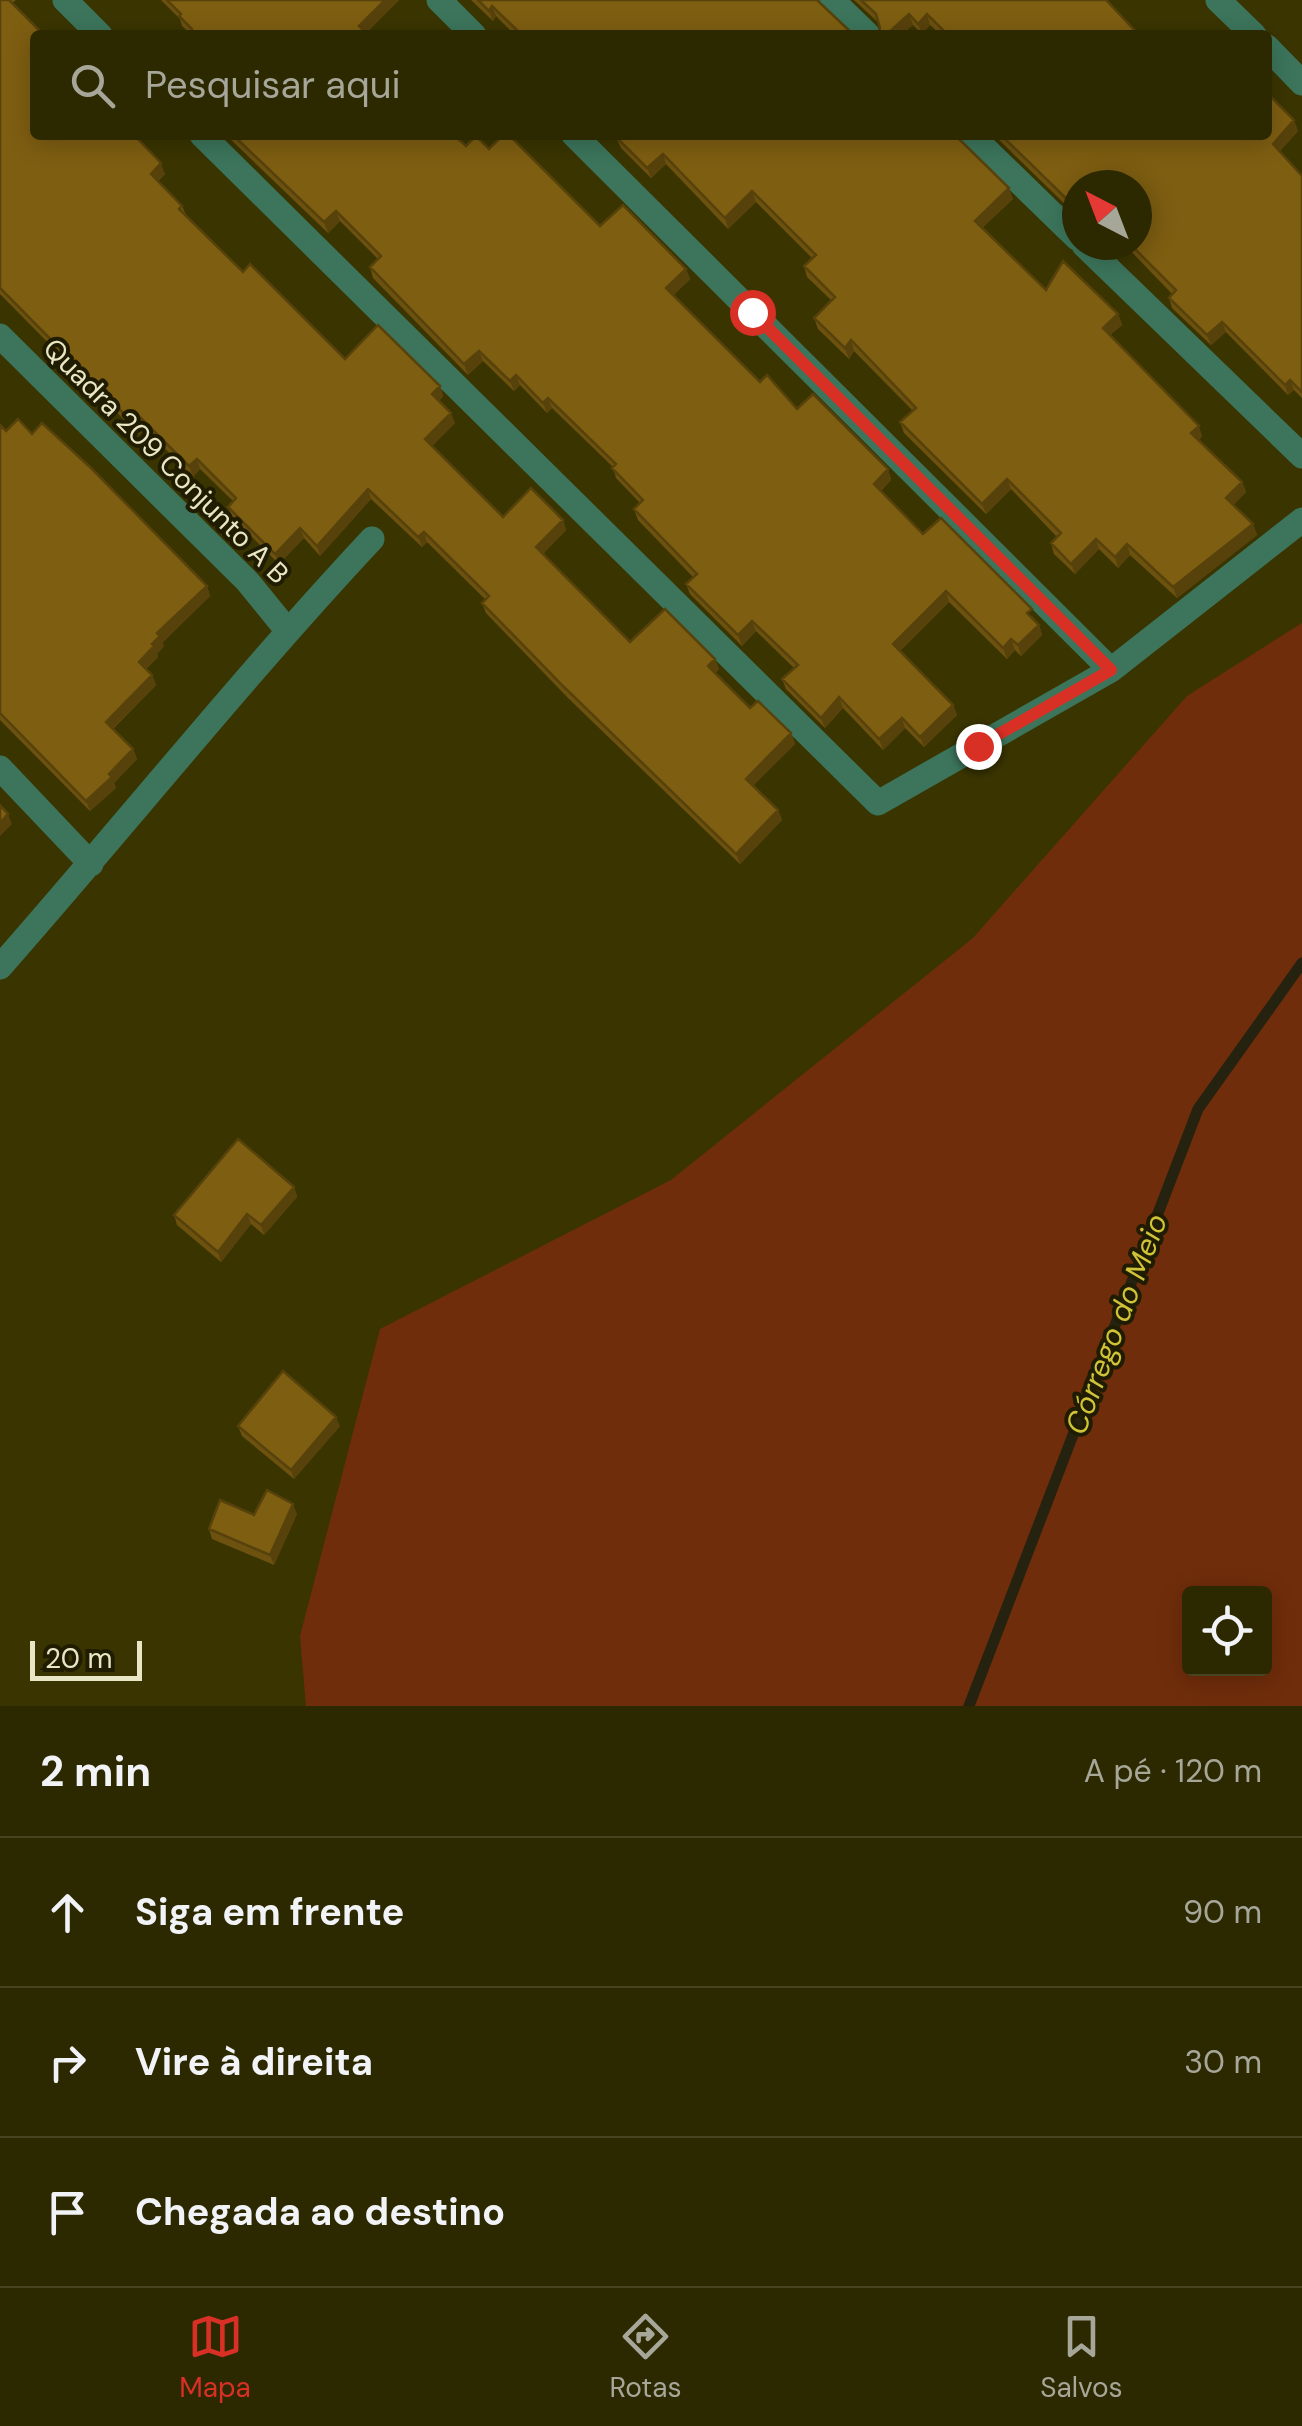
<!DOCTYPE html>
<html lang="pt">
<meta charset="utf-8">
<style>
body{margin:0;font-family:"DM Sans",sans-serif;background:#38340f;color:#f1f3f6}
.controls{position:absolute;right:30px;bottom:30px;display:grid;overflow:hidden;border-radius:10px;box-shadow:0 5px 25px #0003}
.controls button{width:90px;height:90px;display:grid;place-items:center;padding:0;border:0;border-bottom:2px solid #484422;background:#2c2800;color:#f1f3f6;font:50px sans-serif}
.compass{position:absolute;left:1062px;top:170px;width:90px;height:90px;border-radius:50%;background:#2c2800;box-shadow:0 5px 25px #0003;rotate:318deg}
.scale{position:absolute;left:30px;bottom:25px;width:112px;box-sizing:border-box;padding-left:10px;border:5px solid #e9e6c5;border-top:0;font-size:28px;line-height:35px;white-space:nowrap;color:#e9e6c5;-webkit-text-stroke:8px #1f1c02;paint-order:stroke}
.stop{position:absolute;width:30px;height:30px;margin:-22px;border:8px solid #d93025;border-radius:50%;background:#fff}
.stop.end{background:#d93025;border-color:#fff;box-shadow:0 2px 10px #0008}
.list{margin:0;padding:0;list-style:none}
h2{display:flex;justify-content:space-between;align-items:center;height:130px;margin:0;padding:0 40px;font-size:42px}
h2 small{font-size:32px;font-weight:400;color:#a6a699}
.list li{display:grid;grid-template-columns:65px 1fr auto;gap:30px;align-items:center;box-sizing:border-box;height:150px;padding:0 40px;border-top:2px solid #484422}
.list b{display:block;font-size:38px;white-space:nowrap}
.list em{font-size:32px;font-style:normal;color:#a6a699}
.icon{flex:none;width:55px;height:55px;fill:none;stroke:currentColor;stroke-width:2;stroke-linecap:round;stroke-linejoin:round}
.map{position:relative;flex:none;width:1302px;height:1706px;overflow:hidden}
.search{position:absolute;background:#2c2800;box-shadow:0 5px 25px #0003;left:30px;right:30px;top:30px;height:110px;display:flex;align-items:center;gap:25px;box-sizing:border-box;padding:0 35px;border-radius:10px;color:#a6a699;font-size:38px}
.sheet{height:580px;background:#2c2800}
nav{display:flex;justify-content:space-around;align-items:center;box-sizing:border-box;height:140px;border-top:2px solid #484422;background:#2c2800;font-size:28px;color:#a6a699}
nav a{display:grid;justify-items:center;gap:5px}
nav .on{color:#d93025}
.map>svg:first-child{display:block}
</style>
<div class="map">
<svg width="1302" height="1706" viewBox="0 0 1302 1706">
<rect width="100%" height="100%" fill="#3a3500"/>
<path fill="#702d0b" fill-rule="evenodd" d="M1302 623V1706H306L300 1636 380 1329 671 1180 973 938 1187 696ZM1190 1594H1264V1668H1190Z"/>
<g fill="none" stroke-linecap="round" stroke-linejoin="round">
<path stroke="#252310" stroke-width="11" d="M969 1706 1198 1109 1302 963"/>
<path stroke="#3c755c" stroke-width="25" d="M65 0 100 35
M439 0 474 35
M832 0 868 35
M1218 0 1254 35
M1267 47 1302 83
M202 135 878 803 1111 670 1302 520
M574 135 1111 670
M971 135 1077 238
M1084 245 1302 456
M0 336 248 582 287 630
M0 768 91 864
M0 967C125 825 243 677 372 539"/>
</g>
<path fill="#6c510f" d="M0 0H16L12 3 35 35 165 174 158 181 182 206 186 215 243 272 345 359 440 386 443 396 439 401 455 423 432 446 503 517 563 520 566 530 543 554 630 642 715 659 719 669 715 673 750 708 791 733 795 744 753 785 778 810 782 820 740 864 568 698 486 613 482 603 486 600 427 542 422 547 371 499 320 556 304 538 279 564 232 517 228 507 233 501 200 469 193 477 145 428 139 435 0 294Z
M161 0H399L366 33 192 35 182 26 180 19Z
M471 0H818V3L854 35H515L496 16 493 21Z
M854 0H1106L1139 35H941L930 25 922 34 913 25 901 35H877L880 28 879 23Z
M1298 131 1280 151 1302 176V398L1294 390 1288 395 1226 332 1211 345 1172 308 1169 298 1172 294 1125 245H1137L1077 185V216L994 135H1267Z
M226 135H433L436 138 466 146 489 149 600 226 686 269 690 279 673 295 760 382 888 469 891 480 881 491 923 534 1035 619 1034 620 1039 625 1042 635 1021 656 1015 650 1007 659 949 602 900 651 953 705 957 715 924 747 905 728 883 750 843 708 825 728 786 689 782 679 794 668 756 631 742 646 690 594 686 584 693 577 638 520 634 509 640 503 616 478 613 467 552 408 547 413 520 385 514 391 483 361 468 375 373 278 370 267 378 259 340 221 328 233Z
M615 135H956L1013 199 982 228 1046 290 1118 314 1122 325 1110 335 1202 436 1199 440 1242 482 1246 492 1233 505 1253 524 1257 535 1177 598 1130 555 1118 568 1099 549 1075 574 1054 554 1051 543 1057 537 1011 489 986 514 904 433 900 422 913 411 854 351 849 359 818 329 814 318 832 301 807 277 804 266 812 258 756 202 728 229 666 164 651 178 621 148Z
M0 425 6 431 32 434 207 586 210 596 162 643 164 646 157 654 158 657 146 669 152 675 156 685 113 729 133 749 137 759 114 783 116 788 90 811 0 720Z
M294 1187 297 1197 264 1235 251 1224 221 1262 177 1225 174 1215Z
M238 1426H340L294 1479 242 1436Z
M297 1514 274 1565 212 1539 209 1529 254 1515Z"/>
<path fill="#58420c" d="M385 0H399L364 35 359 26Z
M492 6 496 16 493 21 489 11Z
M909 14 913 25 901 35H886Z
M927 14 930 25 922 34 918 24Z
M1294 120 1298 131 1277 154 1273 144Z
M663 154 666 164 651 178 647 168Z
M161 163 165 174 154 184 151 174Z
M1009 188 1013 199 979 231 975 221Z
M752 191 756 202 728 229 725 218Z
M336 211 340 221 328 233 324 222Z
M686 269 690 279 670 299 666 288Z
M1118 314 1122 325 1106 338 1103 328Z
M1222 322 1226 332 1211 345 1207 335Z
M851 340 854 351 849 359 845 348Z
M479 351 483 361 468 375 464 364Z
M516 375 520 385 514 391 510 381Z
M1290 380 1294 390 1288 395 1285 385Z
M440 386 443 396 435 404 432 394Z
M548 398 552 408 547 413 543 403Z
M451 413 455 423 428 449 425 439Z
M141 418 145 428 139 435 135 425Z
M1199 426 1202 436 1195 444 1191 433Z
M197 459 200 469 193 477 189 466Z
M888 469 891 480 878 494 874 484Z
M1007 479 1011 489 986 514 982 504Z
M1242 482 1246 492 1230 509 1226 498Z
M368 489 371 499 320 556 317 546Z
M563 520 566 530 540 557 536 547Z
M1253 524 1257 535 1177 598 1173 587Z
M300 528 304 538 279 564 275 554Z
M424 532 427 542 422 547 418 537Z
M1096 539 1099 549 1075 574 1071 564Z
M1127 544 1130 555 1118 568 1115 557Z
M207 586 210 596 162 643 164 646 157 654 158 657 142 672 139 662 152 644 157 633Z
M946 591 949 602 897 654 893 644Z
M752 621 756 631 742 646 738 635Z
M1039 625 1042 635 1021 656 1018 645Z
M1011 639 1015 650 1007 659 1003 648Z
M715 659 719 669 711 677 708 666Z
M152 675 156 685 109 732 106 722Z
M839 697 843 708 825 728 821 718Z
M953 705 957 715 924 747 920 737Z
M902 718 905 728 883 750 879 739Z
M791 733 795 744 750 789 746 779Z
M133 749 137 759 114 783 116 788 90 811 86 801Z
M778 810 782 820 740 864 736 854Z
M8 814 12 824 0 836V823Z
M294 1187 297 1197 264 1235 261 1225Z
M247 1214 251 1224 221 1262 218 1252Z
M336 1417 340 1426 294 1479 291 1470Z
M293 1504 297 1514 274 1565 270 1555Z"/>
<path fill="#7e5e11" stroke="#58420c" stroke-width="2.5" d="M0 0H9L44 35H35V135H134L161 163 151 174 182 206 179 209 243 272 250 264 345 359 378 325 440 386 432 394 451 413 425 439 503 517 531 488 563 520 536 547 630 642 665 609 715 659 708 666 750 708 758 701 791 733 746 779 778 810 736 854 564 687 482 603 489 596 424 532 418 537 368 489 317 546 300 528 275 554 228 507 236 498 197 459 189 466 141 418 135 425 0 288Z
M167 0H385L359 26 368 35H192V29L179 16 181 14Z
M478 0H817L854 35H522L492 6 489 11Z
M861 0H1106L1139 35H948L927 14 918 24 909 14 886 35H877L880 28 876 14Z
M1267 93 1294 120 1273 144 1302 176V392L1290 380 1285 385 1222 322 1207 335 1169 298 1176 290 1131 245H1137V185H1077V209L1001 135H1267Z
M233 135H433L436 138 439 135H454L466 146 476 136 489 149 503 135H509L600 226 623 205 686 269 666 288 760 382 767 375 797 409 813 394 888 469 874 484 923 534 941 518 1032 609 1027 613 1039 625 1018 645 1011 639 1003 648 946 591 893 644 953 705 920 737 902 718 879 739 839 697 821 718 782 679 798 665 752 621 738 635 686 584 697 574 634 509 643 500 612 468 616 464 548 398 543 403 516 375 510 381 479 351 464 364 370 267 381 256 336 211 324 222Z
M620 135H955L1009 188 975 221 1046 290 1063 261 1118 314 1103 328 1199 426 1191 433 1242 482 1226 498 1253 524 1173 587 1127 544 1115 557 1096 539 1071 564 1051 543 1061 533 1007 479 982 504 900 422 916 408 851 340 845 348 814 318 835 297 804 266 816 255 752 191 725 218 663 154 647 168 617 138Z
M18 419 32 434 42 423 91 468 207 586 157 633 160 636 152 644 154 646 139 662 152 675 106 722 133 749 109 774 112 777 86 801 0 713V425L6 431Z
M0 805 8 814 0 823Z
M238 1139 294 1187 261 1225 247 1214 218 1252 174 1215Z
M283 1371 336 1417 291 1470 238 1426Z
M267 1490 293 1504 270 1555 209 1529 220 1500 254 1515Z"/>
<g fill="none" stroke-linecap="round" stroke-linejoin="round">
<path stroke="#d93025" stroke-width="12" d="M752 312 1111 670 978 746"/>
</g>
<g text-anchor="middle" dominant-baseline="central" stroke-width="8" stroke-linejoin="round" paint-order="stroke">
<g font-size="28" fill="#e9e6c5" stroke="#1f1c02">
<text transform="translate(166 461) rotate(45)">Quadra 209 Conjunto A B</text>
</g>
<g font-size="30" font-style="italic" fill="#d0c337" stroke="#1f1c02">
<text transform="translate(1116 1324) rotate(-69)">Córrego do Meio</text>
</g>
</g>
</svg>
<div class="controls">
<button><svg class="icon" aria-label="locate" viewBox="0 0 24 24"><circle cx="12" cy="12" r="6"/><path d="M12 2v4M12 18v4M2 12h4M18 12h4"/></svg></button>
</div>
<svg class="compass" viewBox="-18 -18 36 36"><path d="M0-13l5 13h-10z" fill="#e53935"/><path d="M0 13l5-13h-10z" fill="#a6a699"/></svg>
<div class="scale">20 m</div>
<div class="stop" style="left:752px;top:312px"></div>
<div class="stop end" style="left:978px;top:746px"></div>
<div class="search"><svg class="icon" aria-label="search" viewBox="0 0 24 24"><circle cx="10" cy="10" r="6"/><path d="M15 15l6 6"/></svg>Pesquisar aqui</div>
</div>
<section class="sheet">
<h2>2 min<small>A pé · 120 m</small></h2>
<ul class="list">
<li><svg class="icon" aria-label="ahead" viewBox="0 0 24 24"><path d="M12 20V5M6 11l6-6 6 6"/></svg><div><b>Siga em frente</b></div><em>90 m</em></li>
<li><svg class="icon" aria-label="right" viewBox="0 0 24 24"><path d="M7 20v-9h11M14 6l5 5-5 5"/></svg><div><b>Vire à direita</b></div><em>30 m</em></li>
<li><svg class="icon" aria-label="arrive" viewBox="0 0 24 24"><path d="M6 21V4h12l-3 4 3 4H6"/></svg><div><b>Chegada ao destino</b></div></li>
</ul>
</section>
<nav>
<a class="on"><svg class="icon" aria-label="map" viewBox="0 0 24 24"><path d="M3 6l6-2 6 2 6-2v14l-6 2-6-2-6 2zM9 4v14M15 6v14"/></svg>Mapa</a>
<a><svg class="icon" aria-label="directions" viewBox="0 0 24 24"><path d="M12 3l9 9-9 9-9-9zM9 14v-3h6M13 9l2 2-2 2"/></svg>Rotas</a>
<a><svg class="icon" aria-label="saved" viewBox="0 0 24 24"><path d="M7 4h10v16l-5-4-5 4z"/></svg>Salvos</a>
</nav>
